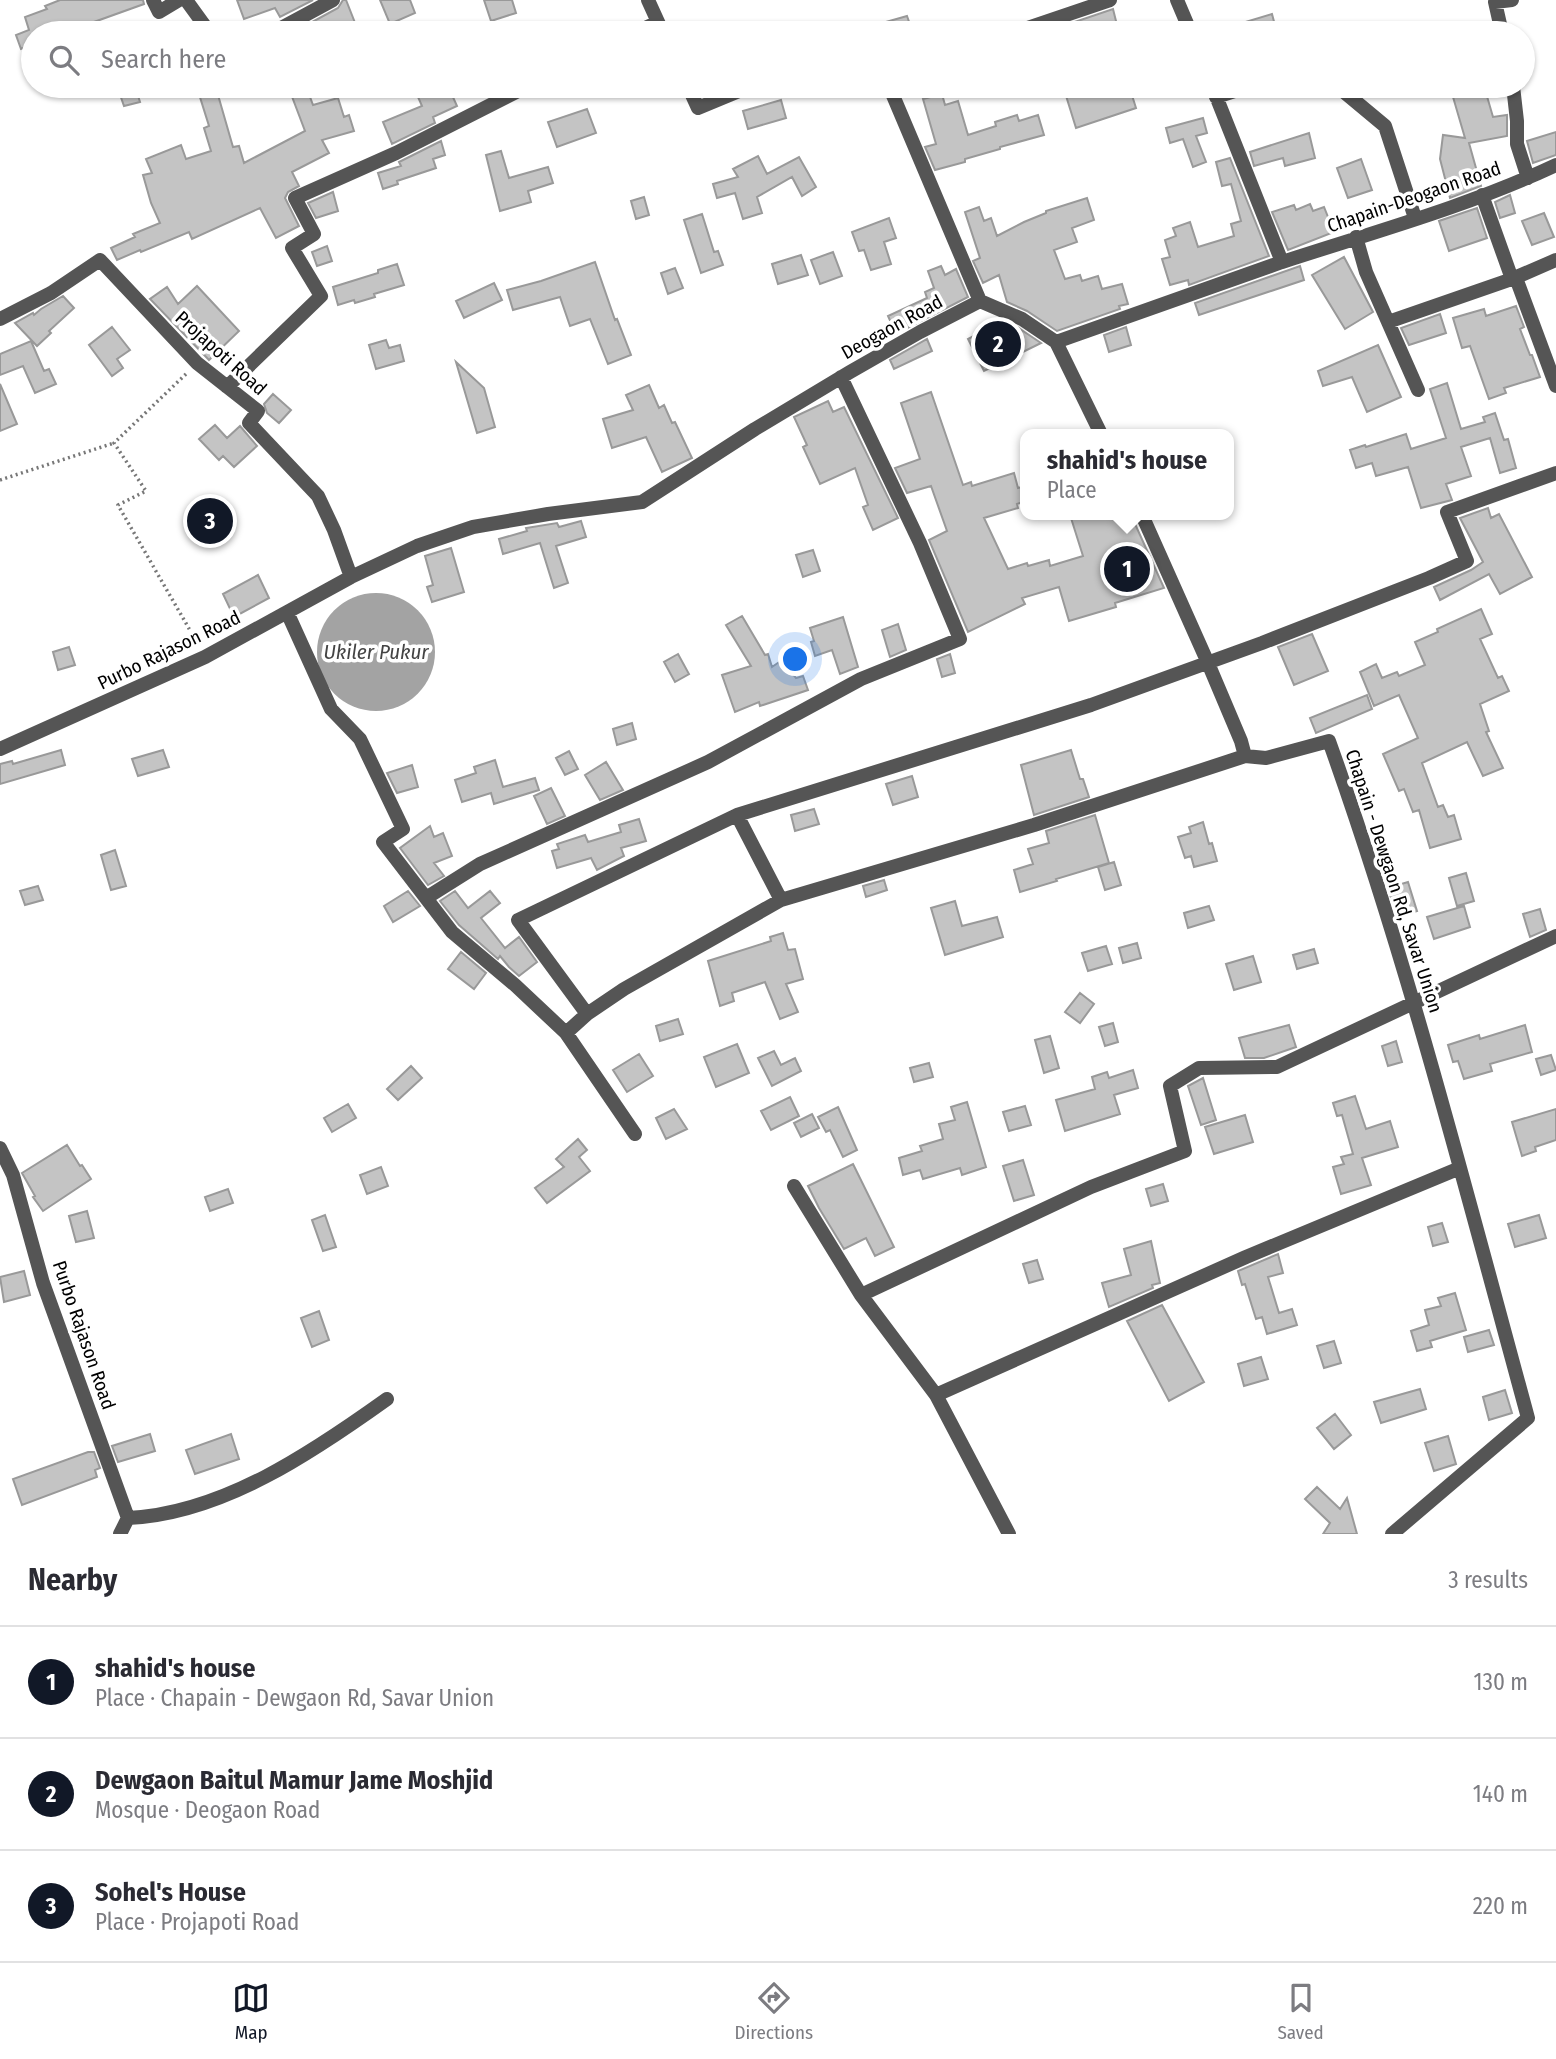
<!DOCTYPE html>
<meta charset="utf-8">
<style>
body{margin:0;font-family:"Fira Sans Condensed",sans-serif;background:#f7f7f7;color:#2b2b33}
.you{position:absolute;left:796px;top:660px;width:24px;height:24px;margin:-18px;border:5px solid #fff;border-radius:50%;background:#1a73e8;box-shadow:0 0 0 10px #1a73e833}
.badge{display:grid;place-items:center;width:46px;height:46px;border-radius:50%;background:#111827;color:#fff;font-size:23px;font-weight:700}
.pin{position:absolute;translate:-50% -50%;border:4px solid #fff;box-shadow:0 2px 7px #0006}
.popup{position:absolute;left:1020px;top:429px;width:214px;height:91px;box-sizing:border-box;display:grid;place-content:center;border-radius:14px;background:#fff;filter:drop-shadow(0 2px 5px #0005);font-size:23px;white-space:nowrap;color:#7c7c81}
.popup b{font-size:26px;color:#2b2b33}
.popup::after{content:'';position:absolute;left:50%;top:100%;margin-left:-14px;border:14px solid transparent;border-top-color:#fff}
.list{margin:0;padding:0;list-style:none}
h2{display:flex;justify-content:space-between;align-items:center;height:91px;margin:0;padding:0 28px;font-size:30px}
h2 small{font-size:23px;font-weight:400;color:#7c7c81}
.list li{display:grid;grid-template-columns:46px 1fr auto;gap:21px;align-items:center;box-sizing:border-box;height:112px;padding:0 28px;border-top:2px solid #e1e1e2}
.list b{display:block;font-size:26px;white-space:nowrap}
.list p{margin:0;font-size:23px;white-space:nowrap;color:#7c7c81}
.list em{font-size:23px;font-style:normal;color:#7c7c81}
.icon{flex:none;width:38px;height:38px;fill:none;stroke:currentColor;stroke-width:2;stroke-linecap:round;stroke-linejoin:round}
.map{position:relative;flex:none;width:1556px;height:1534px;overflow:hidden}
.search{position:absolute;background:#fff;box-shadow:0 2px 5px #0004;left:21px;right:21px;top:21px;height:77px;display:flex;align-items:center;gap:18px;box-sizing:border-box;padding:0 24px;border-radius:38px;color:#7c7c81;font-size:26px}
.sheet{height:427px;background:#fff}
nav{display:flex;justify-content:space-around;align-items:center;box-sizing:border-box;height:98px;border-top:2px solid #e1e1e2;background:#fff;font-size:19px;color:#7c7c81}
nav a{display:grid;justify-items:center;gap:4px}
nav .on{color:#111827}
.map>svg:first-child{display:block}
</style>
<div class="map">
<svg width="1556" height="1534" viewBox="0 0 1556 1534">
<rect width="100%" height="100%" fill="#fff"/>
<path fill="#a3a3a3" d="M317 652a59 59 0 1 1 118 0a59 59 0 1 1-118 0Z"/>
<path fill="#c4c4c4" stroke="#999" stroke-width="2" d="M60 0H143L144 4 94 22 97 33H33V44L21 49 16 35 29 30 25 17 47 9 45 6Z
M237 0H313L280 17 275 8 244 19Z
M343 0H346L359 33H292L338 8Z
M380 0H410L415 13 390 24Z
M484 0H512L516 13 491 21Z
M1113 9 1117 25 1088 33H1042Z
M1272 14 1277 33H1220L1219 30Z
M907 16 913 33H861V29Z
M117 86H135L140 102 124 106Z
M288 86H306L313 105 338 98 344 117 349 115 354 131 322 140 329 153 292 172 299 186 288 192 285 198 299 226 276 238 260 208 192 239 189 232 141 252 140 250 117 260 111 248 135 237 133 234 160 223 151 203 143 175 152 173 146 159 181 145 186 159 211 151 204 128 209 126 199 94 216 88 233 147 239 146 244 163 305 131Z
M428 86H448L457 106 433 117 435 123 392 144 383 122 422 106 418 97 430 91Z
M1063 86H1116L1117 92 1130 89 1136 108 1076 128Z
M1466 86H1484L1493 117 1507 115V136L1469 143 1481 186 1450 198 1440 159 1443 135 1465 138 1453 97 1468 92Z
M942 94 945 105 958 101 968 135 996 126 995 122 1017 115 1019 121 1038 115 1044 135 1000 147V149L965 159V162L935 170 925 147 936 144 923 99Z
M781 100 786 118 748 129 743 111Z
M587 109 596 133 557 147 548 122Z
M1203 118 1207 133 1196 136 1206 162 1193 167 1183 139 1170 143 1166 128Z
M1556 132V155L1533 163 1527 141Z
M1309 133 1315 158 1285 166 1283 158 1254 166 1250 152Z
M441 141 445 155 433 159 436 168 397 181 398 184 383 189 378 173 401 166 399 162Z
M501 151 509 178 548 167 553 183 528 191 531 202 500 211 486 155Z
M758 156 767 174 799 157 816 187 802 196 792 177 757 197 762 213 743 219 735 193 717 198 713 184 738 177 733 169Z
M1230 158 1269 256 1189 285 1188 280 1170 285 1162 259 1170 257 1165 240 1176 236 1173 228 1190 222 1198 247 1234 236 1231 224 1241 221 1231 184 1222 186 1216 162Z
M1361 159 1372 190 1348 198 1337 168Z
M333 192 338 211 316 218 308 203Z
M1510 195 1515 213 1500 218 1495 202Z
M644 197 649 215 636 219 631 201Z
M1087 198 1094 220 1072 228 1077 242 1054 250 1065 279 1080 275 1082 281 1098 276 1102 289 1122 284 1128 304 1119 306 1120 309 1057 331 1027 311 1007 302 999 275 983 283 973 261 980 258 965 212 979 207 984 221 991 218 997 236 1024 222 1046 213V211Z
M1310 204 1313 211 1324 207 1334 232 1288 250 1272 212 1294 205 1296 210Z
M1477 208 1487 238 1449 251 1439 221Z
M1544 213 1554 237 1532 245 1522 221Z
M702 214 714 252 718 251 723 265 701 273 684 220Z
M889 218 896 238 884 242 891 264 871 270 864 250 859 251 852 232Z
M327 246 332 261 317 266 312 252Z
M833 252 842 276 820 284 811 260Z
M801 255 808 275 778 284 772 264Z
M1344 257 1373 312 1345 329 1312 275Z
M595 262 615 320 617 319 631 355 608 364 590 319 570 326 560 297 513 310 507 290 541 281Z
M397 264 404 285 374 294 375 297 355 303 354 300 338 305 333 287 378 273V270Z
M941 266 945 275 956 269 968 297 896 334 888 316 927 298 925 292 934 288 928 271Z
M1300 266 1304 280 1199 315 1195 303Z
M675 268 683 288 668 294 661 273Z
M494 283 502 300 464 318 456 301Z
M197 286 239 331 209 360 150 299 167 287 178 304Z
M63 296 74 308 49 331 51 333 37 346 15 323 33 313 34 315 41 309Z
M1516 306 1524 327 1520 329 1530 355H1532L1540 377 1504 388 1506 393 1489 399 1470 346 1462 348 1453 318 1484 309 1486 316Z
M1440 314 1446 333 1409 345 1401 328Z
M1003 321 1017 327 1041 343 984 371 968 339Z
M112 327 130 350 117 359 123 368 112 376 89 345Z
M1126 327 1131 345 1109 352 1104 335Z
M927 339 932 351 894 369 890 360Z
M386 340 389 348 400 345 404 361 376 369 369 345Z
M31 341 44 371 49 369 56 384 35 393 23 366 0 375V354Z
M1378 345 1401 397 1367 412 1352 377 1323 386 1318 371Z
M456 362 484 388 495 427 477 433Z
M1447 383 1461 429 1485 422 1483 417 1495 413 1504 440 1508 439 1516 468 1500 473 1490 438 1461 447 1471 476 1446 484 1452 500 1421 508 1408 467 1376 476 1372 463 1356 468 1350 450 1365 445 1366 447 1406 434 1411 449 1446 438 1430 389Z
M0 384 17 424 0 431Z
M649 385 659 408 664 405 672 423 675 422 692 458 662 472 646 437 612 448 603 419 633 410 626 395Z
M931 392 963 485 971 482 972 486 1014 473 1018 488 1026 486V501L1017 504 1018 508 984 518 1008 569 1027 563 1028 566 1049 560 1050 566 1083 556 1071 518 1083 515H1131L1164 588 1115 603 1116 607 1069 621 1059 587 1022 598 1025 604 968 632 929 540 947 531 931 486 907 493 895 468 920 459 901 403Z
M273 394 291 410 279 423 267 413 264 404Z
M828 401 833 412 844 407 898 518 873 530 863 507 868 505 855 468 820 484 803 447 807 445 794 417Z
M215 425 227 438 240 426 257 446 234 467 223 456 219 460 199 439Z
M1488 508 1491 518 1499 514 1532 577 1500 594 1489 574 1440 600 1434 587 1471 570 1483 562 1460 518Z
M581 521 586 537 556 546 568 583 554 588 540 543 503 554 499 539 527 531 526 528 557 523 559 527Z
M451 548 464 592 432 602 427 587 433 585 425 556Z
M813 550 820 571 803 577 796 555Z
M258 575 269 598 234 617 223 594Z
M1481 609 1492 634 1480 639 1498 678 1502 676 1509 691 1480 704 1489 731 1486 732 1503 768 1483 776 1467 742 1422 763 1438 807 1443 805 1448 817 1454 815 1461 839 1430 848 1419 810 1413 812 1404 789 1399 791 1383 754 1418 738 1399 695 1374 706 1360 672 1376 664 1382 678 1397 672 1399 676 1425 665 1415 642 1438 632 1437 629Z
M742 616 765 655 768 654 772 667 782 660 796 678 803 676 808 690 760 706 759 702 735 712 722 675 751 666 726 625Z
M843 617 858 667 840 674 832 650 815 656 811 642 814 641 810 628Z
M898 624 906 650 890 657 882 630Z
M1312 634 1328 671 1294 685 1278 647Z
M69 647 75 665 58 670 53 652Z
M678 654 689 674 675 682 664 662Z
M950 654 955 673 942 677 937 659Z
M1367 695 1372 709 1316 733 1310 718Z
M632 723 636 739 617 745 613 729Z
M61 750 65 765 0 784V764L12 761 13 764Z
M163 750 169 767 138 776 132 759Z
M1071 750 1080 779H1083L1089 797 1034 815 1021 765Z
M569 751 578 769 565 775 556 758Z
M495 760 503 787 535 778 539 790 494 804 491 793 462 802 455 780 476 773 474 767Z
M606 762 623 790 600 800 585 775Z
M412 765 418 787 397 793 387 773Z
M912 776 918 797 893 805 886 784Z
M551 788 565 816 547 824 534 796Z
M814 809 819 824 795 831 791 815Z
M1095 815 1109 863 1056 879 1057 881 1020 892 1014 870 1033 864 1028 849 1049 843 1046 831Z
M639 819 646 841 621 848 624 856 597 870 591 858 557 868 552 851 559 849 557 844 585 835 588 842 621 832 619 825Z
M1203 822 1209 844 1212 843 1217 861 1194 867 1191 856 1185 858 1178 837 1191 833 1189 827Z
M430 826 434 837 443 833 452 856 434 863 444 876 428 885 400 848Z
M115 850 126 886 111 890 101 855Z
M1114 862 1121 885 1105 890 1098 867Z
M1466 873 1474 901 1457 906 1449 878Z
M884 880 887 890 866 897 863 886Z
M1408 882 1417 911 1397 917 1388 888Z
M38 886 43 900 25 905 20 891Z
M408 891 420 906 393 922 384 906Z
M455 891 468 908 490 891 500 903 481 918 505 948 519 937 537 962 519 976 509 967 500 956 498 959 459 925 440 901Z
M955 901 962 926 997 917 1003 937 945 955 931 908Z
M1209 906 1214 920 1188 928 1184 913Z
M1464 906 1470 927 1434 939 1427 917Z
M1540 909 1546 930 1530 937 1523 914Z
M783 933 788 950 795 949 803 979 786 984 798 1012 780 1019 765 982 732 993 734 1001 720 1006 708 961 771 941 770 937Z
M1137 943 1141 958 1123 963 1119 948Z
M1106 946 1112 964 1088 971 1082 953Z
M1314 949 1318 963 1297 969 1293 955Z
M461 952 486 973 474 989 448 969Z
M1253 956 1261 982 1234 990 1226 964Z
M1080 993 1094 1004 1080 1023 1065 1012Z
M678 1019 683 1034 660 1041 656 1026Z
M1113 1023 1118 1042 1105 1046 1099 1027Z
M1289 1025 1296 1047 1264 1058H1245L1239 1038Z
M1525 1025 1532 1052 1490 1064 1492 1071 1464 1079 1458 1061 1453 1062 1448 1045 1479 1035 1480 1039Z
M1050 1036 1059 1068 1044 1073 1035 1040Z
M1396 1041 1402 1062 1388 1066 1382 1046Z
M737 1044 749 1073 716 1087 704 1057Z
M774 1051 781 1065 795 1058 801 1071 772 1086 758 1058Z
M639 1054 653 1076 627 1092 613 1070Z
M1551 1055 1556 1070 1541 1075 1536 1059Z
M929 1063 933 1077 914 1082 910 1068Z
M411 1066 422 1078 398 1100 387 1089Z
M1133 1070 1138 1088 1114 1095 1120 1114 1065 1131 1056 1100 1095 1089 1092 1077 1107 1072 1109 1078Z
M1203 1078 1216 1120 1201 1125 1188 1086Z
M1355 1096 1366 1129 1390 1121 1398 1147 1362 1158 1371 1185 1341 1194 1333 1167 1344 1164 1341 1157 1353 1154 1342 1115 1337 1116 1333 1103Z
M790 1097 799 1116 771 1130 761 1111Z
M967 1102 986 1167 962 1175 960 1168 923 1179 920 1170 903 1175 899 1158 922 1151 920 1146 943 1139 939 1124 955 1120 951 1107Z
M348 1104 356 1118 332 1132 324 1118Z
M1025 1106 1031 1125 1009 1131 1003 1112Z
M838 1107 857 1150 843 1157 830 1130 826 1132 818 1117Z
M674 1109 687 1129 666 1139 656 1118Z
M1556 1109V1140L1535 1147 1536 1151 1522 1156 1512 1122Z
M812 1114 819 1128 801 1137 794 1123Z
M1245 1115 1253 1142 1214 1154 1205 1127Z
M578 1139 587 1150 579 1157 590 1171 547 1203 535 1188 564 1167 556 1159Z
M67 1145 80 1166 82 1165 91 1179 43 1211 33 1197 35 1196 22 1173Z
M1023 1160 1034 1195 1014 1201 1003 1166Z
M853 1164 894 1247 875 1256 866 1238 844 1249 819 1208 808 1186Z
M381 1167 388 1186 367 1194 360 1175Z
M1163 1184 1168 1201 1151 1206 1146 1189Z
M228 1189 233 1203 210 1211 205 1197Z
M87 1211 94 1238 76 1242 69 1216Z
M325 1215 336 1247 323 1251 312 1220Z
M1539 1215 1546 1238 1515 1247 1508 1224Z
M1442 1223 1448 1242 1433 1246 1428 1227Z
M1151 1241 1160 1283 1152 1285 1153 1288 1109 1307 1102 1283 1131 1275 1124 1249Z
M1278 1254 1283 1273 1268 1277 1279 1313 1292 1309 1297 1325 1267 1334 1262 1317 1256 1319 1245 1284 1242 1285 1238 1271Z
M1037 1260 1043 1279 1029 1283 1023 1264Z
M24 1271 30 1295 4 1302 0 1277Z
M1455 1293 1466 1330 1430 1341 1432 1347 1417 1351 1411 1331 1429 1325 1425 1310 1441 1306 1438 1298Z
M1162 1305 1204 1382 1169 1401 1127 1321Z
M319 1311 329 1340 312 1347 301 1318Z
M1489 1330 1494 1345 1468 1352 1464 1337Z
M1334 1341 1341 1363 1324 1368 1317 1346Z
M1261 1357 1268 1379 1244 1386 1238 1364Z
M1420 1389 1426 1409 1381 1423 1374 1402Z
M1505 1390 1512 1413 1489 1420 1483 1397Z
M1335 1414 1351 1435 1334 1449 1317 1428Z
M150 1434 155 1451 118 1462 112 1446Z
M231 1434 239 1459 195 1474 186 1450Z
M1448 1436 1456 1464 1434 1471 1425 1443Z
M88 1452H94L100 1468 95 1470 97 1477 22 1505 13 1479Z
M1317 1487 1340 1509 1347 1498 1357 1534H1323L1330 1523 1305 1499Z"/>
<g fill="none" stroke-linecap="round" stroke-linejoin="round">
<path stroke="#777" stroke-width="3.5" stroke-dasharray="2 3.5" stroke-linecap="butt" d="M186 374 114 443 146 491 118 505 199 646
M0 480 114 443"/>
<path stroke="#555" stroke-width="14" d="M153 0 159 12 179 0
M186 0 210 33
M648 0 663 33
M1177 0 1191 33
M272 33 333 0
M634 33 658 22
M1013 33 1110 0
M1502 33 1495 2 1512 0
M688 86 698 108 751 86
M889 86 980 301
M1337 86 1385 126 1415 218
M1513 86 1517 121V144L1528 178
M1216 97 1250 86
M1482 195 1512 279 1556 260
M1356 237 1366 272 1418 390
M1282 262C1374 232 1469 206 1556 165
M1516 278 1556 386
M0 319 51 293 100 260 197 363 258 411 249 423 318 496 334 530 351 577
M1388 322 1512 279
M1056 342 1282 262 1212 86
M227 387 321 296 292 248 314 234 295 198 396 153 528 86
M1142 515 1208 663 1241 741 1245 756 1266 758 1329 741C1408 962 1466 1191 1528 1418L1392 1534
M287 612 331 709 360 739 403 829 383 842 452 932 515 985 566 1033
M0 749 205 657 351 577 417 546 473 527 548 514 642 502 755 429 850 372 920 332 980 301 1022 319 1056 342 1101 434
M426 898 480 864 708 762 861 679 960 639 920 543 841 377
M781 900 1034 825 1245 756
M587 1014 624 989 781 900 737 815
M635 1134 566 1033 587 1014 518 920 737 815 1091 705 1262 643 1429 578 1467 561 1447 512 1556 473
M0 1148 13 1175 43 1283 128 1518 120 1534
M794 1186 861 1295 936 1395
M861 1295 1091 1187 1185 1151 1170 1086 1199 1068 1277 1067 1556 936
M128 1518C222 1514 313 1452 387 1399
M1009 1534 936 1395 1246 1257 1460 1168"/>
</g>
<g text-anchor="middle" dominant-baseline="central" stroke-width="7" stroke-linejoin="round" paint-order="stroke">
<g font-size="19" fill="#000" stroke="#fff">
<text transform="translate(1414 197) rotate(-19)">Chapain-Deogaon Road</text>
<text transform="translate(892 327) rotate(-29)">Deogaon Road</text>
<text transform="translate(221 353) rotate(42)">Projapoti Road</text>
<text transform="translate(169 650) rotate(-26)">Purbo Rajason Road</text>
<text transform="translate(1394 881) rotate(72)">Chapain - Dewgaon Rd, Savar Union</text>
<text transform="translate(84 1335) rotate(71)">Purbo Rajason Road</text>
</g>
<g font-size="21" font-style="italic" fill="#444" stroke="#fff">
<text x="376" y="652">Ukiler Pukur</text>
</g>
</g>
</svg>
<div class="you"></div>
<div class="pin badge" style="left:1127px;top:569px">1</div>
<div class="popup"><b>shahid's house</b>Place</div>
<div class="pin badge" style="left:998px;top:344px">2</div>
<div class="pin badge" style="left:210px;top:521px">3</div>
<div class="search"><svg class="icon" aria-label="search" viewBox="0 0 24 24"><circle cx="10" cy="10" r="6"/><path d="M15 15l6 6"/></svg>Search here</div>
</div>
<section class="sheet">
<h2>Nearby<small>3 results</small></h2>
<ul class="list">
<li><span class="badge">1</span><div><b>shahid's house</b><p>Place · Chapain - Dewgaon Rd, Savar Union</p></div><em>130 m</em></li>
<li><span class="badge">2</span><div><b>Dewgaon Baitul Mamur Jame Moshjid</b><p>Mosque · Deogaon Road</p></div><em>140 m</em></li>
<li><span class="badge">3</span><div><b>Sohel's House</b><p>Place · Projapoti Road</p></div><em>220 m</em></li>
</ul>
</section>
<nav>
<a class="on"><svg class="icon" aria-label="map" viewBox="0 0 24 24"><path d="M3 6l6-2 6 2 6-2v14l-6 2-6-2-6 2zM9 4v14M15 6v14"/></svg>Map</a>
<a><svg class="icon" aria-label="directions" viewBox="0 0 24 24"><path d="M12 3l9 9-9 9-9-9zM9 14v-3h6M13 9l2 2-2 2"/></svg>Directions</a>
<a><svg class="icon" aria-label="saved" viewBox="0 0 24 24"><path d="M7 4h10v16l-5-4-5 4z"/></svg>Saved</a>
</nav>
